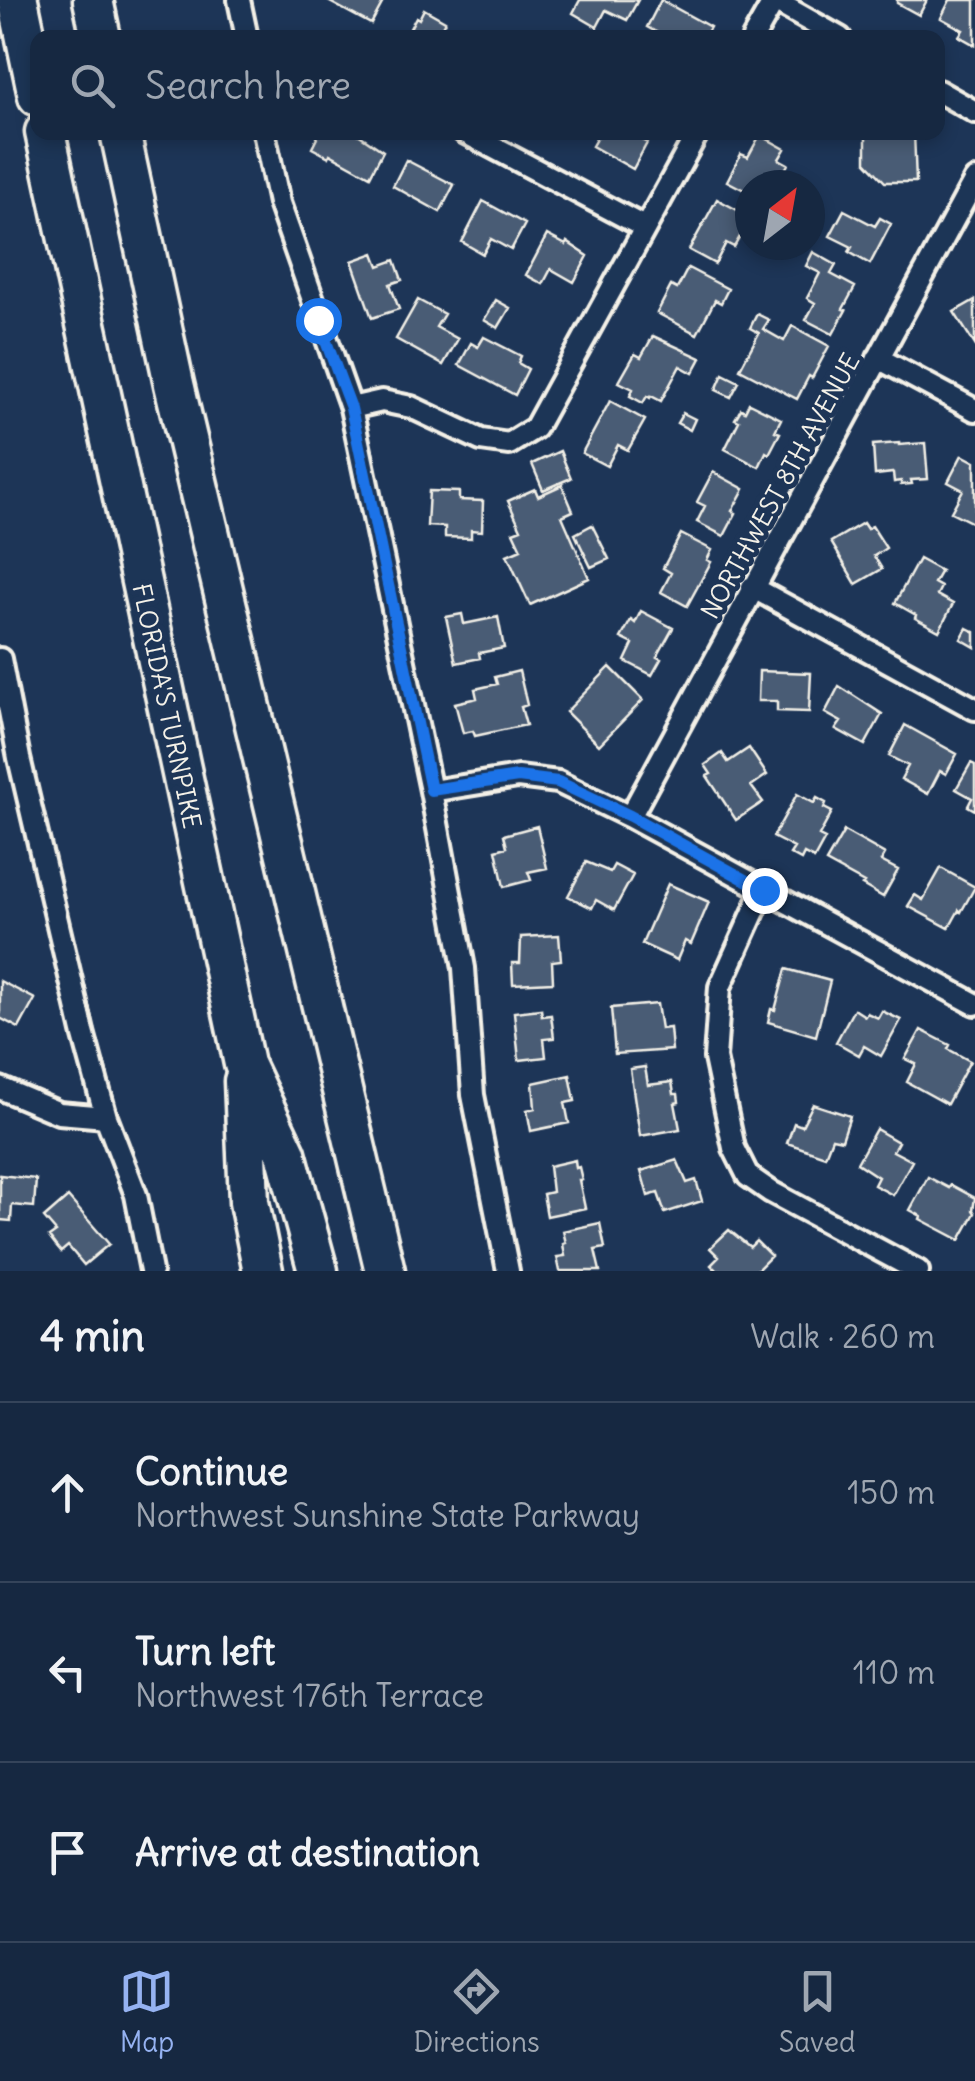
<!DOCTYPE html>
<meta charset="utf-8">
<style>
body{margin:0;font-family:Delius,sans-serif;background:#1f3048;color:#f1f3f6}
.compass{position:absolute;left:735px;top:170px;width:90px;height:90px;border-radius:50%;background:#162841;box-shadow:0 5px 15px #0003;rotate:31deg}
.stop{position:absolute;width:30px;height:30px;margin:-22px;border:8px solid #1a73e8;border-radius:50%;background:#fff}
.stop.end{background:#1a73e8;border-color:#fff;box-shadow:0 2px 10px #0008}
.list{margin:0;padding:0;list-style:none}
h2{display:flex;justify-content:space-between;align-items:center;height:130px;margin:0;padding:0 40px;font-size:42px}
h2 small{font-size:32px;font-weight:400;color:#9ea6b1}
.list li{display:grid;grid-template-columns:65px 1fr auto;gap:30px;align-items:center;box-sizing:border-box;height:180px;padding:0 40px;border-top:2px solid #35445a}
.list b{display:block;font-size:38px;white-space:nowrap}
.list p{margin:0;font-size:32px;white-space:nowrap;color:#9ea6b1}
.list em{font-size:32px;font-style:normal;color:#9ea6b1}
.icon{flex:none;width:55px;height:55px;fill:none;stroke:currentColor;stroke-width:2;stroke-linecap:round;stroke-linejoin:round}
.map{position:relative;flex:none;width:975px;height:1271px;overflow:hidden}
.search{position:absolute;background:#162841;box-shadow:0 5px 15px #0003;left:30px;right:30px;top:30px;height:110px;display:flex;align-items:center;gap:25px;box-sizing:border-box;padding:0 35px;border-radius:20px;color:#9ea6b1;font-size:38px}
.sheet{height:670px;background:#162841}
nav{display:flex;justify-content:space-around;align-items:center;box-sizing:border-box;height:140px;border-top:2px solid #35445a;background:#162841;font-size:28px;color:#9ea6b1}
nav a{display:grid;justify-items:center;gap:5px}
nav .on{color:#95b2f1}
.map>svg:first-child{display:block}
</style>
<div class="map">
<svg width="975" height="1271" viewBox="0 0 975 1271">
<rect width="100%" height="100%" fill="#1d3557"/>
<filter id="ink" filterUnits="userSpaceOnUse"><feTurbulence type="fractalNoise" baseFrequency=".01" numOctaves="2"/><feDisplacementMap in="SourceGraphic" scale="20" xChannelSelector="R" yChannelSelector="G"/><feConvolveMatrix kernelMatrix="1 2 1 2 8 2 1 2 1" color-interpolation-filters="sRGB"/></filter>
<g filter="url(#ink)">
<path fill="#485b74" stroke="#f4f1e8" stroke-width="2.5" d="M326 0H384L371 24Z
M580 0H638L627 20 606 10 597 27 573 13Z
M661 0 710 27 704 38H667L647 27Z
M897 0H927L919 15 897 3Z
M950 0H975V45L959 36 963 30 941 18Z
M424 9 445 21 440 31 453 38H405L416 17 419 19Z
M320 132H355L383 151 370 176 330 154 329 157 312 148Z
M600 132H628L647 143 633 169 592 146Z
M866 132H914L916 182H885L866 162Z
M760 135 785 149 779 159 788 164 784 172 789 174 783 185H750V193L727 181 741 154 748 157Z
M406 160 454 185 440 212 393 186Z
M717 199 750 217V219L734 247 726 243 715 264 689 250Z
M483 201 525 224 511 250 491 239 483 254 462 242Z
M844 210 875 226 880 218 891 224 870 264 849 252 852 247 830 236Z
M547 235 566 245 567 242 588 256 574 282 551 269 543 284 526 275Z
M813 252 836 265 831 274 855 287 843 309 846 310 833 334 806 320 815 303 807 298 820 273 806 266Z
M374 253 379 266 395 260 402 280 390 284 399 309 372 318 352 261Z
M688 268 728 289 721 303 715 300 697 334 657 313 671 286 677 289Z
M418 300 444 314 436 327 458 339 443 365 396 339Z
M496 300 510 308 498 328 484 320Z
M975 300V345L954 312Z
M757 314 769 320 763 329 784 341 792 326 829 346 812 378 809 376 797 399 740 369 759 333 750 328Z
M653 336 701 358 693 373 680 366 661 401 651 396 650 398 647 396 643 403 630 396 633 389 619 382 635 354 641 357Z
M484 337 521 356 518 363 528 369 515 395 459 365 471 343 478 347Z
M723 374 739 382 731 397 716 390Z
M610 401 645 420 628 450 618 445 607 466 582 453Z
M749 403 781 419 775 431 780 433 769 454 766 452 759 467 725 449 739 421 735 419 741 409 745 411Z
M683 413 695 419 690 430 677 423Z
M899 443V445L925 443 928 479 911 480 912 484 901 485V481L894 482 893 473 875 475 873 445Z
M560 451 571 478 543 490 532 464Z
M962 455 975 462V524L951 512 963 490 948 482Z
M713 472 744 489 732 511 736 513 724 536 697 522 705 506 697 502Z
M562 485 573 511 562 516 589 578 530 605 507 555 521 549 513 532 521 529 508 501 535 489 538 496Z
M429 491 459 492V500L483 501 482 531 471 530V538L445 537V527L427 526Z
M863 523 867 529 872 526 886 548 874 556 882 569 856 584 831 542Z
M592 525 609 559 591 567 575 534Z
M681 534 712 550 707 560 711 562 687 606 661 592 671 573 663 568Z
M919 559 941 571 934 583 941 587 937 595 953 604 939 631 915 618 916 615 895 603Z
M641 611 673 628 657 657 661 659 652 675 625 661 633 644 621 638 631 620 635 623Z
M462 614 464 624 498 617 504 648 479 653 480 658 456 663 446 617Z
M967 628 975 632V647L961 639Z
M610 667 643 700 599 745 566 712Z
M519 671 527 705 521 707 526 725 475 736 473 731 463 733 455 703 477 698 475 689 497 684 495 677Z
M759 671 811 673 809 712 777 711V701H758Z
M839 686 882 714 865 745 836 729 841 722 825 713Z
M905 725 957 754 946 774 940 771 928 794 901 779 908 766 889 756Z
M749 748 767 775 751 786 763 802 736 820 707 776 711 774 705 765 722 753 728 762Z
M971 763 975 765V810L968 806 972 798 956 789Z
M797 794 814 803 817 798 826 803 824 808 832 812 819 836 825 839 814 859 804 854 801 860 790 854 794 848 773 837Z
M537 826 547 868 528 872 531 880 504 887 496 850 507 847 504 835Z
M844 831 885 854 881 861 898 870 883 897 862 885 864 883 826 862Z
M586 862 610 872 614 865 633 875 614 910 596 900 592 908 568 896Z
M941 868 975 887 961 912 959 910 949 928 908 906 915 895 923 900Z
M668 884 709 902 691 944 685 941 677 960 642 944Z
M559 935 561 960 552 961 553 982 513 984 512 963H520L521 937Z
M786 969 830 981 816 1036 768 1022 771 1009 775 1010Z
M0 981 35 999 19 1028 0 1018Z
M657 1004 661 1029 670 1028 672 1050 615 1054 611 1008Z
M541 1009 542 1016 551 1015 554 1038 544 1039 546 1057 519 1060 514 1012Z
M854 1009 865 1016 867 1013 878 1018 882 1011 901 1020 881 1056 864 1046 859 1055 836 1042Z
M921 1030 950 1045 948 1049 970 1061 947 1104 907 1082 916 1064 905 1059Z
M645 1067 648 1085 672 1082 674 1094H678L679 1102 675 1103 680 1129 640 1136 630 1069Z
M570 1075 575 1101 565 1103 569 1123 531 1131 527 1110 535 1108 533 1083Z
M813 1104 850 1116 842 1140 832 1138 825 1156 787 1143 794 1123 802 1126Z
M876 1129 898 1142 893 1151 912 1161 893 1195 874 1185 878 1177 857 1163Z
M575 1160 576 1168 579 1167 582 1180H579L585 1208 547 1216 543 1194 552 1192 549 1166Z
M677 1160 687 1183 696 1180 702 1201 665 1213 658 1193 648 1196 641 1171Z
M0 1175 36 1179 34 1207 12 1205 11 1221 0 1220Z
M928 1177 949 1188 951 1185 975 1198 973 1210 975 1213 960 1240 920 1219 921 1216 910 1210Z
M68 1197 109 1244 84 1265 68 1246 61 1252 55 1245 49 1237 56 1232 44 1218Z
M600 1223 605 1248 595 1250 600 1271H560L557 1257 565 1256 563 1244 566 1243 563 1231Z
M729 1230 750 1247 756 1241 771 1256 756 1271H717L711 1265 719 1257 710 1248Z"/>
<g fill="none" stroke-linecap="round" stroke-linejoin="round">
<g stroke="#f4f1e8" stroke-width="28">
<path id="street" d="M239 0 247 38
M773 0 840 38
M753 38 774 1
M938 91 975 112
M264 132 279 203 351 408 431 791 464 968 473 1095 508 1271
M464 132 644 227
M878 358 975 410
M351 408 382 401 411 407 481 440 509 444 535 428 698 132
M752 587 975 709
M0 659 19 758 83 1032 106 1117 136 1195 151 1271
M431 791 518 777 558 782 630 817 975 1004
M630 817 975 180
M764 889 720 987 715 1058 734 1148 748 1176 771 1192 918 1271
M0 1088 59 1113 106 1117"/>
</g>
<g stroke="#f4f1e8" stroke-width="45">
<path id="highway" d="M18 0 38 96
M93 0 101 38
M45 132 244 1064 286 1153 318 1271
M120 132 174 384 385 1271
M244 1081 249 1202 263 1271"/>
</g>
<use href="#street" stroke="#1d3557" stroke-width="20"/>
<use href="#highway" stroke="#1d3557" stroke-width="38"/>
</g>
</g>
<g fill="none" stroke-linecap="round" stroke-linejoin="round" filter="url(#ink)">
<path stroke="#1a73e8" stroke-width="12" d="M318 320 351 408 431 790 518 777 558 782 630 816 764 890"/>
</g>
<g text-anchor="middle" dominant-baseline="central" stroke-width="10" stroke-linejoin="round" paint-order="stroke">
<g font-size="25" fill="#f4f1e8" stroke="#1d3557">
<text transform="translate(780 486) rotate(-61)">NORTHWEST 8TH AVENUE</text>
<text transform="translate(167 706) rotate(78)">FLORIDA'S TURNPIKE</text>
</g>
</g>
</svg>
<svg class="compass" viewBox="-18 -18 36 36"><path d="M0-13l5 13h-10z" fill="#e53935"/><path d="M0 13l5-13h-10z" fill="#9ea6b1"/></svg>
<div class="stop" style="left:318px;top:320px"></div>
<div class="stop end" style="left:764px;top:890px"></div>
<div class="search"><svg class="icon" aria-label="search" viewBox="0 0 24 24"><circle cx="10" cy="10" r="6"/><path d="M15 15l6 6"/></svg>Search here</div>
</div>
<section class="sheet">
<h2>4 min<small>Walk · 260 m</small></h2>
<ul class="list">
<li><svg class="icon" aria-label="ahead" viewBox="0 0 24 24"><path d="M12 20V5M6 11l6-6 6 6"/></svg><div><b>Continue</b><p>Northwest Sunshine State Parkway</p></div><em>150 m</em></li>
<li><svg class="icon" aria-label="left" viewBox="0 0 24 24"><path d="M17 20v-9H6M10 6l-5 5 5 5"/></svg><div><b>Turn left</b><p>Northwest 176th Terrace</p></div><em>110 m</em></li>
<li><svg class="icon" aria-label="arrive" viewBox="0 0 24 24"><path d="M6 21V4h12l-3 4 3 4H6"/></svg><div><b>Arrive at destination</b></div></li>
</ul>
</section>
<nav>
<a class="on"><svg class="icon" aria-label="map" viewBox="0 0 24 24"><path d="M3 6l6-2 6 2 6-2v14l-6 2-6-2-6 2zM9 4v14M15 6v14"/></svg>Map</a>
<a><svg class="icon" aria-label="directions" viewBox="0 0 24 24"><path d="M12 3l9 9-9 9-9-9zM9 14v-3h6M13 9l2 2-2 2"/></svg>Directions</a>
<a><svg class="icon" aria-label="saved" viewBox="0 0 24 24"><path d="M7 4h10v16l-5-4-5 4z"/></svg>Saved</a>
</nav>
